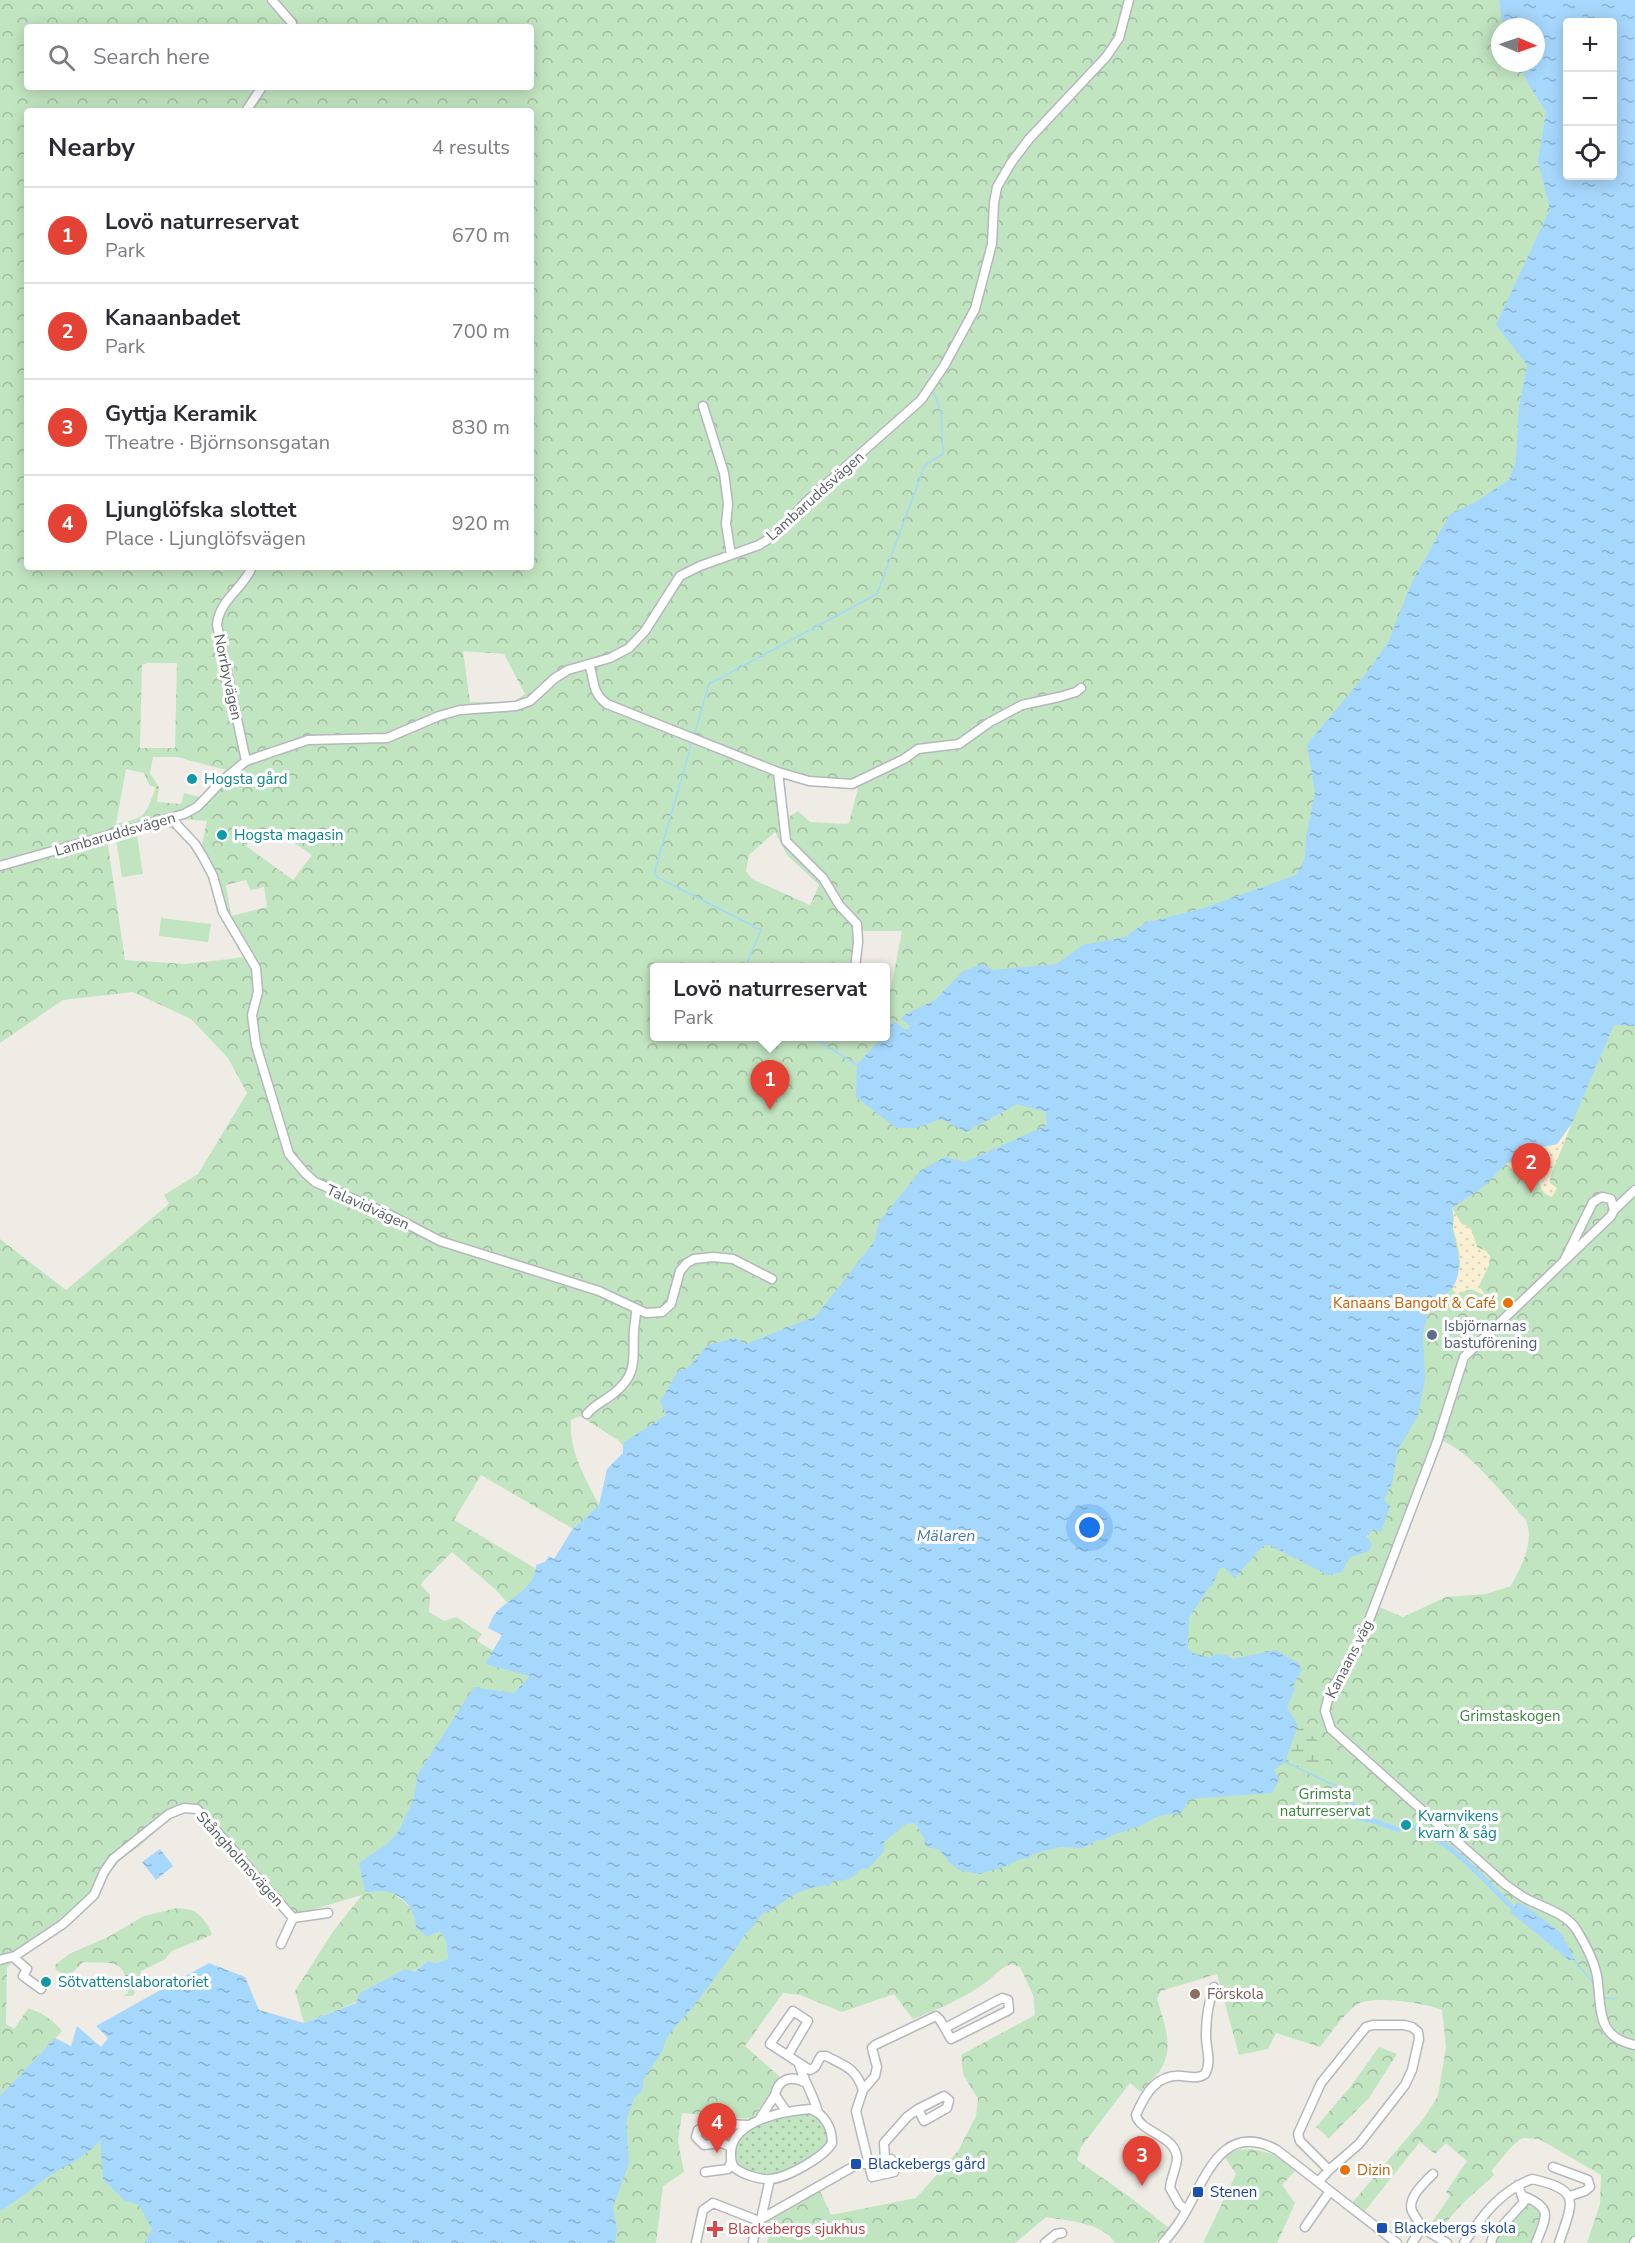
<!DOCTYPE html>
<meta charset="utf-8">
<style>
body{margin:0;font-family:"Nunito Sans",sans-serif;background:#f7f7f7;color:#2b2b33}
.controls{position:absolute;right:18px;top:18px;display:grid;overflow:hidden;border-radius:6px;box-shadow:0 3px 15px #0003}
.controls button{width:54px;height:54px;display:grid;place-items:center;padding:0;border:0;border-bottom:2px solid #e1e1e2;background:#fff;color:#2b2b33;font:30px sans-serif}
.compass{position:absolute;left:1491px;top:18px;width:54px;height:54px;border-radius:50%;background:#fff;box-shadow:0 3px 15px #0003;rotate:92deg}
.you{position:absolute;left:1090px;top:1528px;width:21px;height:21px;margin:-15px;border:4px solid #fff;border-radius:50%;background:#1a73e8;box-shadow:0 0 0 9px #1a73e833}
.badge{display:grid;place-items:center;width:39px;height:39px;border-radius:50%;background:#e34235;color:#fff;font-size:20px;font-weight:700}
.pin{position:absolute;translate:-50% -50px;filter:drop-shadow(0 2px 3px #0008)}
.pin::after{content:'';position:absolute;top:32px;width:21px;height:18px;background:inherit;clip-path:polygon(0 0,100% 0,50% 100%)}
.popup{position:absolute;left:650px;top:963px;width:240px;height:78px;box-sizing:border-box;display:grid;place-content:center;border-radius:6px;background:#fff;filter:drop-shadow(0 2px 4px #0005);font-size:20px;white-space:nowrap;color:#7c7c81}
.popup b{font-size:22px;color:#2b2b33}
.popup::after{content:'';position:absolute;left:50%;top:100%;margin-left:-12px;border:12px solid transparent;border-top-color:#fff}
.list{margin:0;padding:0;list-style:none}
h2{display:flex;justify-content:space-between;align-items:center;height:78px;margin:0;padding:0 24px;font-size:26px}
h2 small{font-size:20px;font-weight:400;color:#7c7c81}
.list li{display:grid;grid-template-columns:39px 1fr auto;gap:18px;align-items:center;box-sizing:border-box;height:96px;padding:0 24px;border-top:2px solid #e1e1e2}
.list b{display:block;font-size:22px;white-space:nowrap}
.list p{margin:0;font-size:20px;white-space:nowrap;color:#7c7c81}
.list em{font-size:20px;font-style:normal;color:#7c7c81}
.icon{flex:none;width:33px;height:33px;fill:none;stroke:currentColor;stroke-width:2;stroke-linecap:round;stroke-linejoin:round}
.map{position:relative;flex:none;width:1635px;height:2243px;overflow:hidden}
.search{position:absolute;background:#fff;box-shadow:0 3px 15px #0003;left:24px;top:24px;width:510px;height:66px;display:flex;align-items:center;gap:15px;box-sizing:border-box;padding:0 21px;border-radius:6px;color:#7c7c81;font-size:22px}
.panel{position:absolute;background:#fff;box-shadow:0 3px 15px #0003;left:24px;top:108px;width:510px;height:462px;border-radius:6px}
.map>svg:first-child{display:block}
</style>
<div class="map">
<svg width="1635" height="2243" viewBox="0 0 1635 2243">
<defs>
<pattern id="grass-dots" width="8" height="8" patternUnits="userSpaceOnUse" patternTransform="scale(1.5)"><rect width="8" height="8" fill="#c2e5c1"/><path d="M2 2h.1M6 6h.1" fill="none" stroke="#a1bda0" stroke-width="1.8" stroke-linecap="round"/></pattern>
<pattern id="forest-crowns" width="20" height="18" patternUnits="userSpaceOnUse" patternTransform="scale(1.5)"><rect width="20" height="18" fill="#c2e5c1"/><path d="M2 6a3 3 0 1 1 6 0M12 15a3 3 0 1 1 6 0" fill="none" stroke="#a1bda0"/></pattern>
<pattern id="wetland-marsh" width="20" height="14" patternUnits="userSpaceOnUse" patternTransform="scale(1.5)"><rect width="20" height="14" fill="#c2e5c1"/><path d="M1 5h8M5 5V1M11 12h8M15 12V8" fill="none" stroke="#a1bda0"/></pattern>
<pattern id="sand-dots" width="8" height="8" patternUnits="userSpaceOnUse" patternTransform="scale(1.5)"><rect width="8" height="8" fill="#f9f0d4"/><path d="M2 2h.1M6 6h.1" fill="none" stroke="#d8d0b9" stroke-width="1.8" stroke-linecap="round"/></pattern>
<pattern id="water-ripples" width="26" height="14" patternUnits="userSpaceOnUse" patternTransform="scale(1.5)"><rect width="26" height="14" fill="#a6d7fc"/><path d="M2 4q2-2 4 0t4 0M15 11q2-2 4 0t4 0" fill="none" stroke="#8ab2d0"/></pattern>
</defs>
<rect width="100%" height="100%" fill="#eeece4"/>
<path fill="url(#grass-dots)" d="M811 2112C822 2119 833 2133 825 2146 818 2158 778 2178 764 2176 731 2171 722 2150 750 2129 754 2126 758 2122 761 2121 774 2115 797 2114 811 2112Z"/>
<path fill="url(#forest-crowns)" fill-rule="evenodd" d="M0 0H1635V728L312 2243H0V1239L66 1290 169 1204 164 1195 198 1174 247 1093 228 1058 191 1019 133 992 63 1000 0 1043ZM1568 22H1612V176H1568ZM27 27H531V87H27ZM1500 27H1536V63H1500ZM27 111H531V567H27ZM463 651 504 654 525 694 513 702H470ZM147 663H177L175 748H140L142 665ZM153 757H177L226 770 199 797 184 793 181 804 157 802 159 787 150 773ZM126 769 144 773 150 786 156 787C145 816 146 818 116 824ZM783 774C805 785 833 790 858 788L849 823 846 824 810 822 798 811 784 820 780 777ZM182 819 207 821 201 849 179 826ZM162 825 174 829 192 844 213 881 246 957 186 964 125 960 107 839ZM258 832 265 835 278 832 312 855 293 880 246 846ZM775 832 787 855 819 885 810 905 752 879 746 871 749 855ZM246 880 250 890 264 887 267 907 231 916 226 885ZM860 931H902L891 988 886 993V1036H654V968L854 967ZM580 1416 618 1440 639 1465 604 1536 586 1517 599 1505C585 1477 569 1452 571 1420ZM481 1475 573 1529 555 1580 454 1520ZM452 1552 496 1590 521 1618 497 1653 477 1641 482 1634 456 1617 444 1621 429 1612 430 1595 421 1585 423 1581ZM181 1811 192 1812 200 1816 288 1919 294 1915 362 1895 332 1933 295 1991 304 2023C347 2006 392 1990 428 1961L436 1963 448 1959 446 1941 440 1930 416 1915 403 1900 389 1892 460 1926 453 1970 295 2032 14 2081 62 2031C55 2022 40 2010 28 2009L14 2029 6 2024 7 1968 13 1961 96 1897 107 1876 121 1859 140 1846 171 1817Z
M1635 929V2243H1587L1600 2204 1601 2175 1539 2139 1522 2138 1512 2146 1492 2170 1494 2175 1461 2205 1437 2233 1428 2228 1450 2196 1446 2192 1467 2161 1446 2143 1435 2154 1420 2142 1364 2212 1352 2203 1424 2118 1438 2096 1446 2047 1442 2010C1426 2003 1373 1995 1358 2004 1343 2014 1331 2033 1320 2047L1276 2033 1268 2049 1239 2055 1217 1974 1161 1991 1157 1998C1164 2025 1177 2050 1157 2074 1152 2080 1146 2086 1141 2092L1130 2083 1081 2147 1077 2160 1127 2195 1169 2228 1155 2243H1115C1103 2222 1067 2221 1046 2217L1015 2243H767L771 2230 761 2223 820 2191 831 2215 916 2198 958 2151 976 2116 978 2099 963 2074 961 2055 1035 2015 1033 1995 1020 1967 1011 1964C999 1968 995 1976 985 1983 963 1999 938 2009 913 2019L894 1994 842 2012 800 1995 783 1993 745 2046 781 2078 752 2119 682 2113 678 2141 684 2172 663 2186 656 2243H540L548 2094 1347 1290ZM1443 1441C1474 1455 1502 1494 1525 1519 1536 1539 1521 1567 1511 1586L1486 1594 1446 1597 1403 1617 1379 1607Z
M177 1908C181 1909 189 1909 192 1910 201 1914 210 1927 212 1935L172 1951 164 1960 141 1971 133 1996H123L128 1993C125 1957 114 1964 83 1962L71 1974 66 1976 56 1970 55 1965 69 1954 108 1937 144 1916Z
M1379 2047 1397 2054 1369 2098 1329 2138 1316 2127 1351 2086Z
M1252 2149 1277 2155 1297 2169 1282 2185 1295 2203 1277 2243H1203L1236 2174 1224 2156 1237 2150Z
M1528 2200 1543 2212 1535 2243H1494L1496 2238Z"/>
<path fill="url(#wetland-marsh)" d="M1302 1726 1318 1741 1327 1766 1317 1776 1298 1767 1295 1770 1281 1765 1285 1762 1297 1728Z"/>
<path fill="url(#sand-dots)" d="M1572 1123 1551 1175 1550 1183 1557 1188 1552 1197C1540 1192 1539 1186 1539 1174L1536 1171 1515 1172 1506 1164 1522 1159 1543 1147 1557 1144Z
M1452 1208 1462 1224 1468 1226 1472 1231 1477 1247 1486 1251 1490 1256 1489 1265 1479 1286 1486 1296 1471 1289 1457 1294 1452 1289 1460 1266 1459 1250 1453 1228 1454 1218Z"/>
<path fill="#c2e5c1" d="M137 836 143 874 122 877 116 839Z
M161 918 211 924 208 942 159 936Z"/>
<path fill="url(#water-ripples)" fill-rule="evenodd" d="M1499 0H1635V1026L1614 1025 1572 1123 1557 1144 1543 1147 1532 1156 1507 1163 1483 1187 1452 1208C1454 1216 1452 1224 1453 1231 1457 1251 1464 1268 1453 1287 1449 1294 1436 1298 1430 1303L1423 1334 1425 1379 1418 1415 1398 1450 1392 1483 1384 1500 1390 1506 1382 1530 1381 1532 1374 1529 1366 1536 1372 1544 1369 1551 1349 1558 1342 1572 1328 1575 1267 1544 1259 1550 1235 1578 1223 1567 1219 1569 1212 1587 1210 1586 1189 1618 1188 1649 1193 1653 1211 1658 1216 1654 1227 1655 1233 1659 1276 1650 1298 1663 1302 1669 1293 1687 1295 1689 1287 1707 1298 1725 1297 1728 1285 1762 1274 1770 1279 1779 1272 1793 1190 1799 1181 1813 1159 1816 1142 1825 1113 1835 1104 1840H1098L1083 1848 1060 1847 1033 1854 1030 1858H1024L1000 1868 979 1874 959 1870 949 1862 940 1850 925 1846V1840L917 1827V1825L914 1823 906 1824 884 1842V1851L868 1869 862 1868C854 1877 846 1883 833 1880L831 1885C817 1885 802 1890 790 1897 780 1903 774 1910 762 1914 757 1922 750 1928 744 1936 728 1960 710 1985 692 2008 683 2019 664 2035 663 2050L644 2079 642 2091 634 2098 626 2121 629 2163 613 2207 617 2230 615 2243H145L152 2229 139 2205 124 2200 103 2179 100 2140C86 2158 65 2165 46 2178 31 2189 17 2201 0 2211V2096L55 2038 71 2046 77 2026 101 2047 108 2038 96 2026 209 1963 245 1977 259 2010 304 2023 356 2003 360 1993 405 1969 414 1972 428 1961 436 1963 448 1959 446 1941 440 1931 427 1937 416 1927C416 1912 405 1896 389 1892 382 1890 372 1892 365 1892L359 1863 387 1844 399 1831 414 1798 418 1774 474 1687 514 1693 530 1676 485 1664 502 1635 488 1628C490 1624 492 1618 494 1615 507 1598 536 1590 536 1565L545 1562 549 1556 554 1559 572 1530 599 1505 607 1469 623 1453V1443L666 1415 660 1402 678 1371 688 1368 708 1345 735 1338 746 1344 816 1316 874 1242 879 1222 920 1171 945 1157 965 1162 1047 1125 1046 1112 1017 1104 966 1132 941 1119 916 1128H896L856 1097 857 1065 882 1037 886 1036V1032L894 1021 907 1031 910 1026 901 1019 904 1015 935 1000 963 971 983 964 992 970 1056 964 1083 945 1125 937 1145 923 1204 908 1296 875 1305 858 1306 837 1315 792 1307 744 1369 670 1389 640 1413 580 1450 514 1474 503 1509 480 1516 461 1519 407 1527 365 1496 325 1550 209 1538 161 1546 112 1529 85 1519 63H1536V27H1503ZM1568 22H1612V176H1568Z
M160 1849 173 1866 156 1880 142 1862Z
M1518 1902 1534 1912 1561 1933 1575 1960H1569L1510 1912Z"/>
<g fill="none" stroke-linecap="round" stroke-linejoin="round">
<path stroke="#a6d7fc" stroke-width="1.5" d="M694 736 709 684 877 594 925 465 943 454 941 412 933 391
M692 742 655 870 657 877 761 930 745 968
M811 1036 857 1065
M1285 1762 1338 1787
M1343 1792 1349 1798
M1575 1961 1592 1981 1595 1991
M1604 1998 1616 1999"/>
<path stroke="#a6d7fc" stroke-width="5" d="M1353 1804 1359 1818 1374 1821 1399 1830
M1410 1826C1450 1839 1483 1879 1513 1908"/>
<g stroke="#b4b7bb" stroke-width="11">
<path id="minor" d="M272 0 292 23V27
M246 111 262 87
M703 406 724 473 728 504 726 524 731 555
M589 664C595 681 591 692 607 704L778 772 786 841 823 878 840 906 857 924 858 942 855 968
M246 761 217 625C219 600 243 589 252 567
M778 772 809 781 852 784 904 759 918 749 959 744 990 722 1022 705 1059 697 1076 692 1081 688
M173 817 177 825 195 844 203 857 213 876 223 912 256 968 258 992 252 1015 256 1045 289 1154 305 1173 315 1182 390 1215 440 1241 599 1291 646 1313 662 1312 671 1304 680 1271 687 1263 694 1259 713 1257 733 1259 772 1279
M0 866 184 814 197 807 223 780 246 761 308 740 387 738 439 716 460 710 516 706 530 701 555 678 568 670 610 658 629 648 645 631 680 576 700 566 759 545 777 534 806 502 921 400 944 366 975 309 992 244 994 203 997 187 1011 163 1029 139 1106 57 1119 38 1129 0
M1614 1210 1635 1190
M1564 1261 1593 1202 1602 1197 1611 1199 1614 1210 1611 1216 1464 1357 1437 1442 1366 1628 1350 1661 1330 1691 1325 1711 1331 1729 1506 1885C1512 1889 1518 1894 1525 1898 1541 1907 1566 1913 1576 1929 1584 1942 1594 1960 1597 1976 1602 2008 1595 2037 1635 2045
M587 1414C594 1405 604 1401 613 1394 640 1373 632 1357 634 1329 635 1322 636 1316 636 1310
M293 1918 328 1913
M13 1957 27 1969 23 1976 41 1989 42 1987
M0 1960 15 1956 63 1924 94 1895 104 1872 113 1859 169 1814 184 1808 197 1809 293 1918 281 1944
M788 2055 808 2021 793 2011 770 2044 810 2070 815 2067 821 2056H826C845 2066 856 2068 863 2090
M799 2064C804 2081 813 2094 818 2112
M810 2109C825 2114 832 2128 832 2143 824 2157 787 2178 770 2179 760 2180 742 2174 735 2168 730 2163 731 2157 731 2151 734 2119 786 2111 810 2109Z
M786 2111 775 2095C778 2079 791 2075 804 2082
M759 2120 775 2095
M731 2147 722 2143 704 2145 696 2137 698 2130C718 2119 727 2125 748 2125
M885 2160 884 2143 907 2117 918 2109 924 2121 947 2108 949 2100 944 2096 918 2109
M1553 2167 1588 2180 1590 2187 1585 2191 1570 2196
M705 2172 728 2169 731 2162
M1319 2181 1329 2170 1300 2141 1298 2134 1321 2083 1366 2027 1373 2025H1404L1412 2027 1418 2032 1419 2039 1412 2070 1405 2085 1359 2144 1329 2170
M1523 2196C1554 2208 1546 2217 1536 2243
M1186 2210 1179 2204 1170 2188C1171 2178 1176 2169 1177 2159 1177 2135 1140 2133 1136 2115 1145 2094 1156 2074 1182 2076 1191 2077 1198 2079 1205 2074 1212 2062 1206 2048 1206 2036 1206 2019 1208 2003 1214 1987
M761 2219 770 2179
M1305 2227 1330 2191
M1422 2228 1447 2243
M696 2243 703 2210 713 2203 754 2219
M753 2243 754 2235 761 2219 856 2165 891 2159 894 2172 872 2177 856 2111 863 2090 875 2076 877 2067 872 2048 875 2045 936 2016 940 2020 951 2039 1009 2010 1008 2000 1002 1998 945 2028
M1045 2243 1056 2234 1062 2233
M1163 2243C1169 2236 1175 2229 1180 2221 1204 2185 1219 2118 1277 2150L1397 2243
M1412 2243 1422 2228C1419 2222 1415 2217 1412 2211 1407 2198 1424 2183 1433 2174
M1464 2243C1482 2216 1500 2191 1532 2179 1582 2190 1573 2201 1559 2243
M1491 2243 1493 2236 1524 2202 1518 2185
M1634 2243 1635 2241"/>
</g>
<use href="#minor" stroke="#fff" stroke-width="8"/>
</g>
<g fill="#0f9aa8" stroke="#fff" stroke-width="2">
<circle cx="192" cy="779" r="6"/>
<circle cx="222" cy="835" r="6"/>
<circle cx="1406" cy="1825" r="6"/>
<circle cx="46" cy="1982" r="6"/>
</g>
<g fill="#e8710a" stroke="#fff" stroke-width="2">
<circle cx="1508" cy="1303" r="6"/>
<circle cx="1345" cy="2170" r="6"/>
</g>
<circle fill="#5c6f8a" stroke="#fff" stroke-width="2" cx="1432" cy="1335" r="6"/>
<circle fill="#8d6e63" stroke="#fff" stroke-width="2" cx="1195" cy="1994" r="6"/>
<g fill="#1a4fb4" stroke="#fff" stroke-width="2">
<rect x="850" y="2158" width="12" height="12" rx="3"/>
<rect x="1192" y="2186" width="12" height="12" rx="3"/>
<rect x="1376" y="2222" width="12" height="12" rx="3"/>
</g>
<path fill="#e0444e" stroke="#fff" stroke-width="2" d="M712 2220h6v6h6v6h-6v6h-6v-6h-6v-6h6z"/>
<g text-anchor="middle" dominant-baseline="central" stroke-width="6" stroke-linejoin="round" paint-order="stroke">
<g font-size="15" fill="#5c6064" stroke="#fff">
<text transform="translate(815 496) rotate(-42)">Lambaruddsvägen</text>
<text transform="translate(228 677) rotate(78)">Norrbyvägen</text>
<text transform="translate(115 834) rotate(-16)">Lambaruddsvägen</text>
<text transform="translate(368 1207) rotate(24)">Talavidvägen</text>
<text transform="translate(1349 1659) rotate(-63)">Kanaans väg</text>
<text transform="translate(240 1859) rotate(48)">Stångholmsvägen</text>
</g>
<g font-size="15" fill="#0d838f" stroke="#fff" text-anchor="start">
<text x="204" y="779">Hogsta gård</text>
<text x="234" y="835">Hogsta magasin</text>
<text x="1418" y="1816">Kvarnvikens<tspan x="1418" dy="17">kvarn &amp; såg</tspan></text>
<text x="58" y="1982">Sötvattenslaboratoriet</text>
</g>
<g font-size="15" fill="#c56008" stroke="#fff" text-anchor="end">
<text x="1496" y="1303">Kanaans Bangolf &amp; Café</text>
<text x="1357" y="2170" text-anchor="start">Dizin</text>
</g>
<g font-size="15" fill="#4e5e75" stroke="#fff" text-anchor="start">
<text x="1444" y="1326">Isbjörnarnas<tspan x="1444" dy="17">bastuförening</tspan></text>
</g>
<g font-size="15" fill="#39863c" stroke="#fff">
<text x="1510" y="1716">Grimstaskogen</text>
<text x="1325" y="1794">Grimsta<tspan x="1325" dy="17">naturreservat</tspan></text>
</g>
<g font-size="15" fill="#785e54" stroke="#fff" text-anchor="start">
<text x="1207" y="1994">Förskola</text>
</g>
<g font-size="15" fill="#164399" stroke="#fff" text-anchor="start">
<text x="868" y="2164">Blackebergs gård</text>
<text x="1210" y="2192">Stenen</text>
<text x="1394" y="2228">Blackebergs skola</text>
</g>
<g font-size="15" fill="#be3a42" stroke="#fff" text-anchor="start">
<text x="728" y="2229">Blackebergs sjukhus</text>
</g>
<g font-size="16" font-style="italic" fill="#4378ae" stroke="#fff">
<text x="946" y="1536">Mälaren</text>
</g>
</g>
</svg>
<div class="controls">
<button>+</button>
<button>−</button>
<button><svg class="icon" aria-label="locate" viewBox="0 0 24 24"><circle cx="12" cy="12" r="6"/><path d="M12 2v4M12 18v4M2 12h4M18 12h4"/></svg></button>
</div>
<svg class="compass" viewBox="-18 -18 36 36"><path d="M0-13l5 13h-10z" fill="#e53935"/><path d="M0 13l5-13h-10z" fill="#7c7c81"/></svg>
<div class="you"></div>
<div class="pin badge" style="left:770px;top:1110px">1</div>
<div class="popup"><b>Lovö naturreservat</b>Park</div>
<div class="pin badge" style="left:1531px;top:1193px">2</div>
<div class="pin badge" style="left:1142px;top:2186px">3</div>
<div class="pin badge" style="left:717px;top:2153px">4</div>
<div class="search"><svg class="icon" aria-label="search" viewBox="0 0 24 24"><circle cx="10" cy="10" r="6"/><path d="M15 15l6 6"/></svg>Search here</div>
<section class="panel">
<h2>Nearby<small>4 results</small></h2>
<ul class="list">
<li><span class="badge">1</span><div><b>Lovö naturreservat</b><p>Park</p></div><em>670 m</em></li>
<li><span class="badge">2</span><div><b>Kanaanbadet</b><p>Park</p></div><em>700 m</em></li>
<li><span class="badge">3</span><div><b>Gyttja Keramik</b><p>Theatre · Björnsonsgatan</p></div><em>830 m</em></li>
<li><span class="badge">4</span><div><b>Ljunglöfska slottet</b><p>Place · Ljunglöfsvägen</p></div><em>920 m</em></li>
</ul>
</section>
</div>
